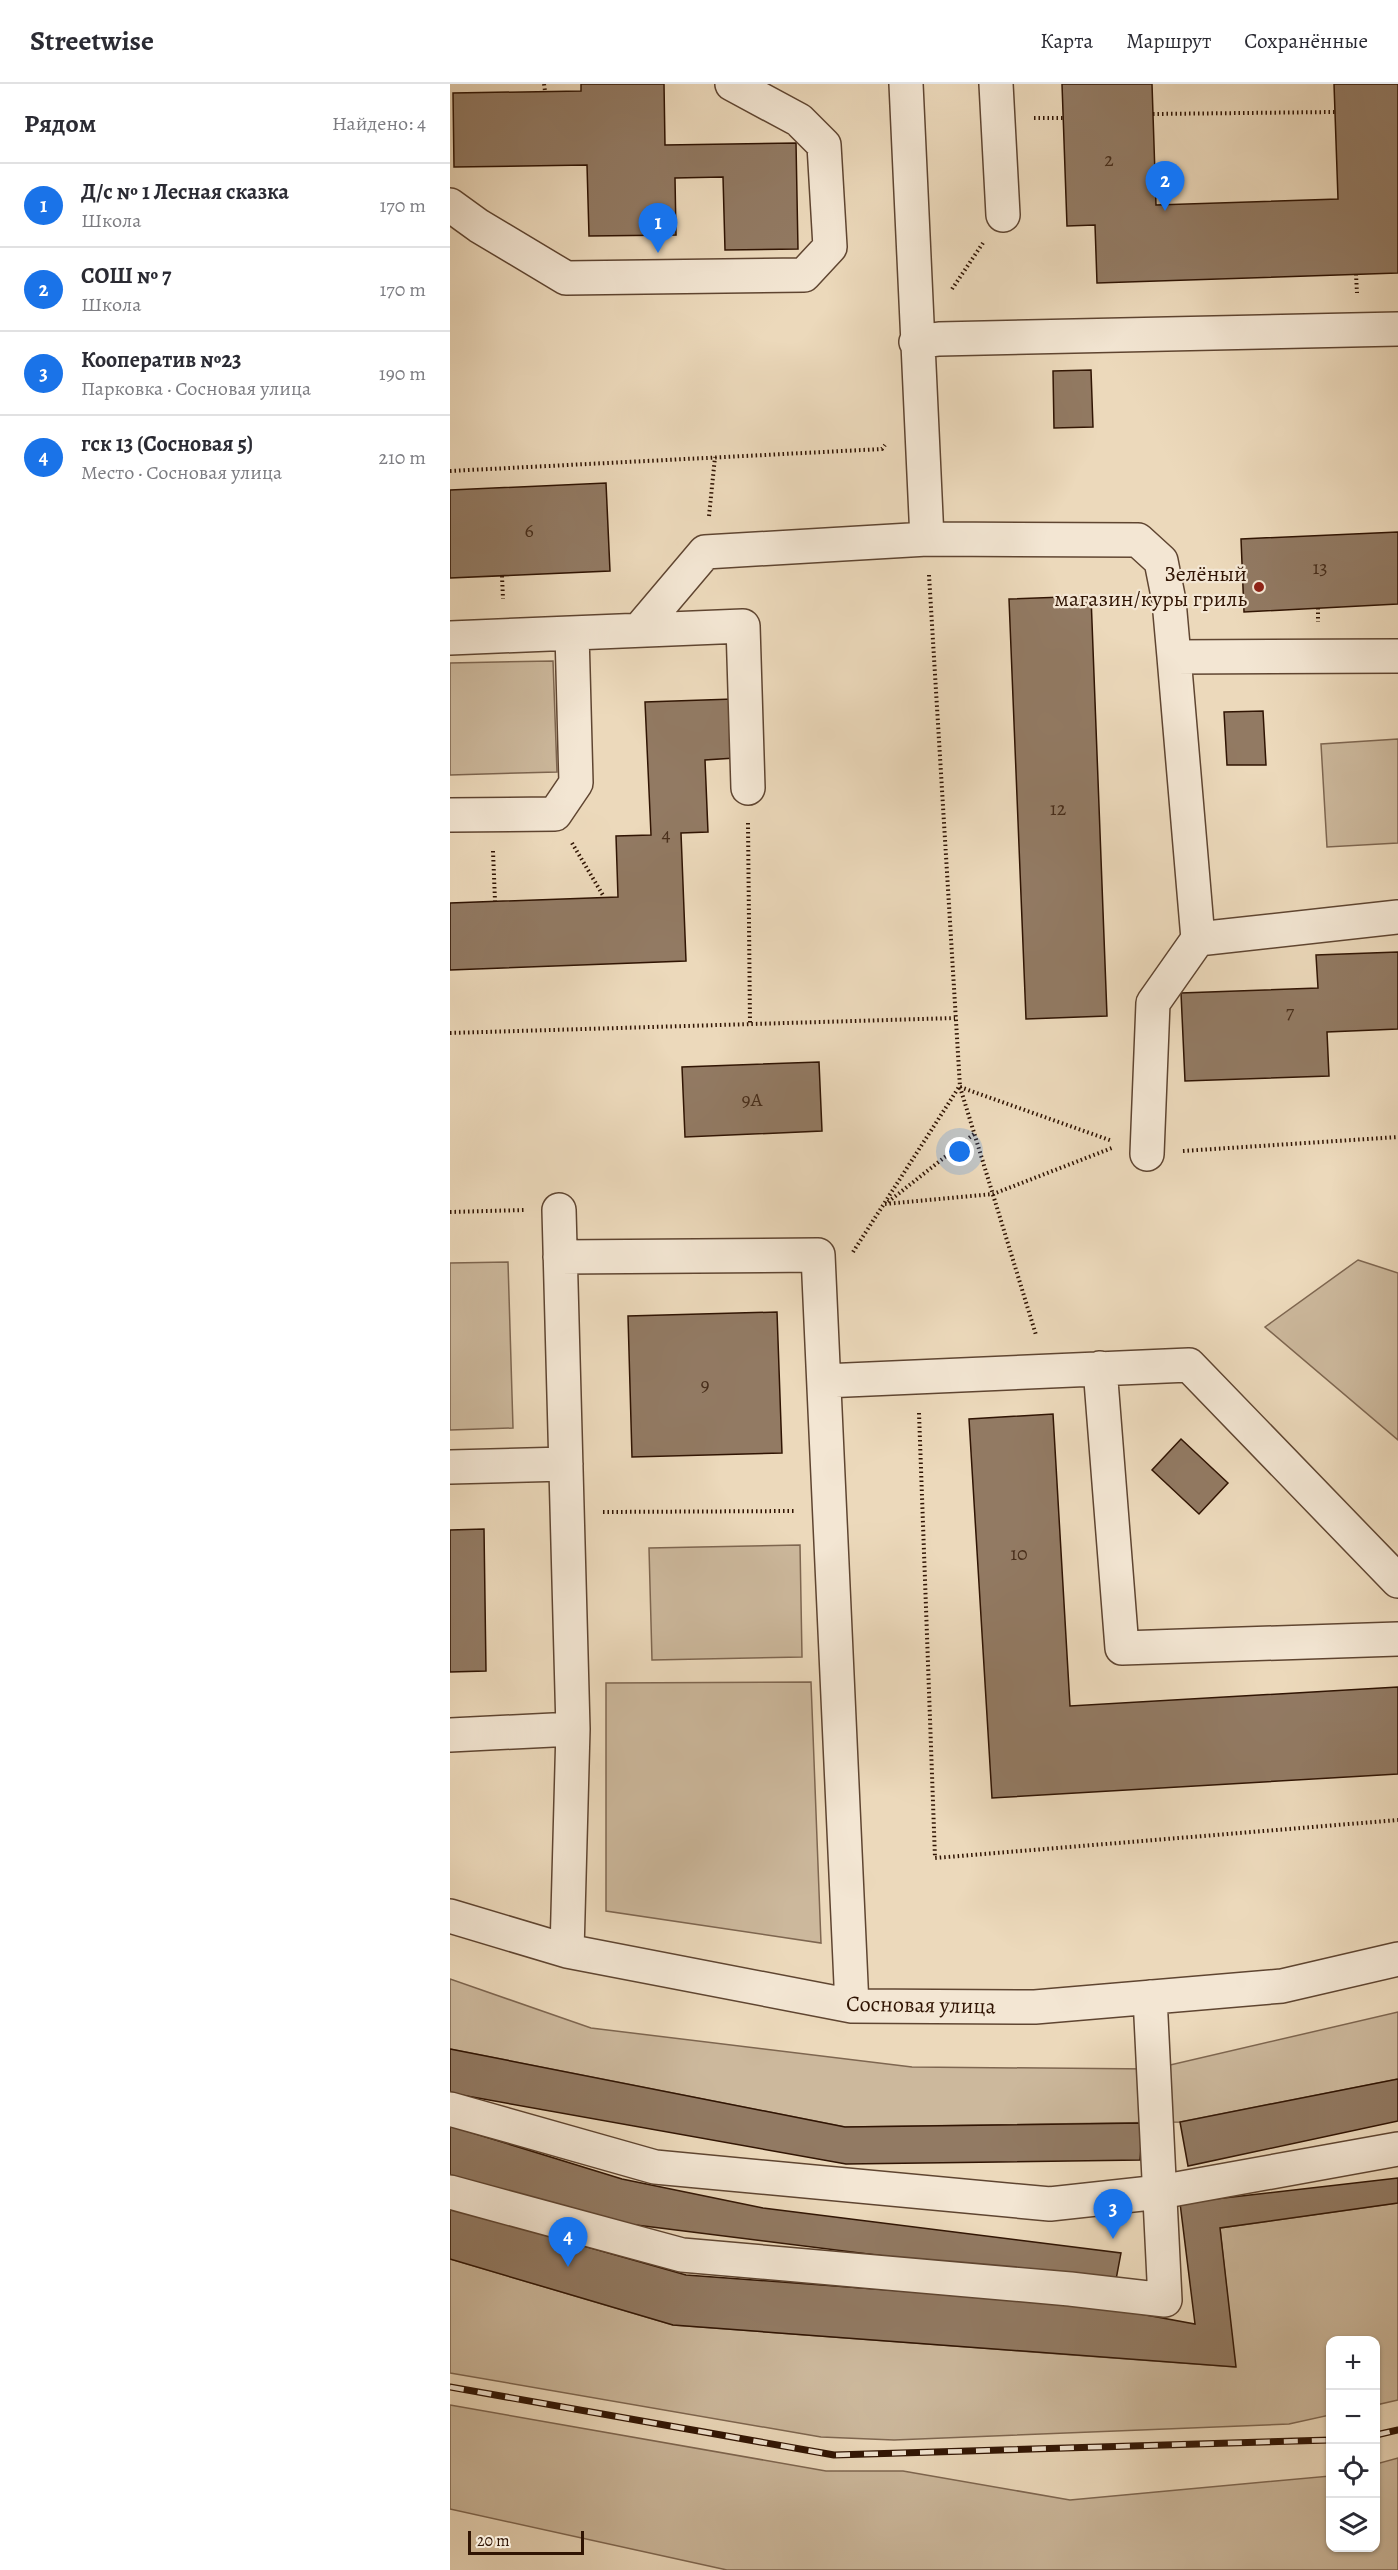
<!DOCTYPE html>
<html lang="ru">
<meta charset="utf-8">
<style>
body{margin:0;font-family:Alegreya,serif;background:#f2f2f3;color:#2b2b33}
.controls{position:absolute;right:18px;bottom:18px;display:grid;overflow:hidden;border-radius:12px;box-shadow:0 2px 4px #0004}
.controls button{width:54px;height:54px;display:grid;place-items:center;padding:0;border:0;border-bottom:2px solid #e1e1e2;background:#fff;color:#2b2b33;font:30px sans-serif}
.scale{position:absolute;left:18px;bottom:15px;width:116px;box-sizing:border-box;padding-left:6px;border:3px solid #301403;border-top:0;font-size:16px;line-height:21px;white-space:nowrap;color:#301403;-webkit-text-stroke:4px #f3e6d3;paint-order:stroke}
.you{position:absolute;left:510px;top:1068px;width:21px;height:21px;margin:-15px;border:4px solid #fff;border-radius:50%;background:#1a73e8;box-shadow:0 0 0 9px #1a73e833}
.badge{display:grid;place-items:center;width:39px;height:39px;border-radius:50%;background:#1a73e8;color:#fff;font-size:20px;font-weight:700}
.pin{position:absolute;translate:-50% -50px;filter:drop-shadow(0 2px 3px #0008)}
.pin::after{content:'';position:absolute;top:32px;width:21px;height:18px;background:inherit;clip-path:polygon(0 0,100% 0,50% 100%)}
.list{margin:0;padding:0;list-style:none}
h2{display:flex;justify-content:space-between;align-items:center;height:78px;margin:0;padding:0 24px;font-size:26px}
h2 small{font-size:20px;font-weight:400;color:#7c7c81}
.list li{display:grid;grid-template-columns:39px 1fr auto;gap:18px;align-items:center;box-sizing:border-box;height:84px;padding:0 24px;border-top:2px solid #e1e1e2}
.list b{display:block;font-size:22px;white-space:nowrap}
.list p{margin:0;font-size:20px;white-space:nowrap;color:#7c7c81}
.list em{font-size:20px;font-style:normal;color:#7c7c81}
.icon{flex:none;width:33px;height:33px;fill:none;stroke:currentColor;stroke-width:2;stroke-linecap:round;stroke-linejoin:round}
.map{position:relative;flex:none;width:948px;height:2486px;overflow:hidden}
header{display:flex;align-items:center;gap:36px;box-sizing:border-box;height:84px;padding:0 30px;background:#fff;border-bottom:2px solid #e1e1e2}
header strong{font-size:28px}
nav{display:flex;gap:33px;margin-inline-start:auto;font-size:21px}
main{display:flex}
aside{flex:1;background:#fff}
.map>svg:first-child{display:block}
</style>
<header>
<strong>Streetwise</strong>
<nav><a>Карта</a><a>Маршрут</a><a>Сохранённые</a></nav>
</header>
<main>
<aside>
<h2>Рядом<small>Найдено: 4</small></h2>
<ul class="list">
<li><span class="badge">1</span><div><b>Д/с № 1 Лесная сказка</b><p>Школа</p></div><em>170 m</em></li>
<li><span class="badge">2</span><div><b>СОШ № 7</b><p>Школа</p></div><em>170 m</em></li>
<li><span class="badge">3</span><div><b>Кооператив №23</b><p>Парковка · Сосновая улица</p></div><em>190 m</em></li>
<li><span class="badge">4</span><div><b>гск 13 (Сосновая 5)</b><p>Место · Сосновая улица</p></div><em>210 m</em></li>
</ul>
</aside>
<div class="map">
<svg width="948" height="2486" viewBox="0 0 948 2486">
<rect width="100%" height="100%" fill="#ecd9bb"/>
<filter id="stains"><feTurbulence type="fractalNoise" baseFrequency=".00333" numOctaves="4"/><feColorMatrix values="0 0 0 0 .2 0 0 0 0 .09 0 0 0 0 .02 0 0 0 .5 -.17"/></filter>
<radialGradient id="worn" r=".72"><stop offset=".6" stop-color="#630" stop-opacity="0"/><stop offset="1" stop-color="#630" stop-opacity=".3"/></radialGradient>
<path fill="#ccb89c" stroke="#7e6650" stroke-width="1.5" d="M103 577 107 688 0 691V579Z
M948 655V759L877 763 871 660Z
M908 1176 948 1189V1356L815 1243Z
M58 1178 63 1344 0 1346V1179Z
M350 1461 352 1573 202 1576 199 1464Z
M361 1598 371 1859 156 1827V1599Z
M0 1895 141 1944 462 1983 703 1985 948 1928V1995L730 2038 395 2043 0 1965Z
M948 2119V2316L926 2321V2256H880V2331L839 2340 444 2356 371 2353 0 2289V2175L223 2241 785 2283 770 2144Z
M0 2321 376 2387H453L620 2416 880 2392V2464H926V2380L948 2374V2486H277L0 2425Z"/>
<path fill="#927a63" stroke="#301403" stroke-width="1.5" d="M131 0H214L215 61 346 59 348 165 275 166 273 93 225 94 226 151 139 152 137 81 4 83 3 9 131 7Z
M612 0H702L706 121 888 115 884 0H948V189L647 199 645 141 617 142Z
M641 286 643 343 604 344 603 287Z
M156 399 160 487 0 494V406Z
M948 448V520L794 528 791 455Z
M641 512 657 932 576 935 559 515Z
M283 615 285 674 255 676 258 748 231 749 236 877 0 886V819L168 813 166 752 201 751 195 618Z
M813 627 816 681H777L774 628Z
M948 868V945L877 948 879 992 735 997 731 909 868 904 866 871Z
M369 978 372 1047 235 1053 232 983Z
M327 1228 332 1369 182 1373 178 1232Z
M603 1330 620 1622 948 1603V1690L542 1714 519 1335Z
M731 1355 778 1399 749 1430 702 1386Z
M34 1445 36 1587 0 1588V1446Z
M0 1965 395 2043 693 2039 690 2076 396 2080 0 2009Z
M948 1995V2037L738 2082 730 2038Z
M0 2042 172 2095 313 2124 671 2169 665 2201 162 2138 0 2093Z
M948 2094V2119L770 2144 786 2283 223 2241 0 2175V2124L236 2191 642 2221 745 2240 730 2119Z"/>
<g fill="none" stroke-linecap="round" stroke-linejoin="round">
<g stroke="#5f4531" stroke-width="36">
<path id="minor" d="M456 0 477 455
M546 0 553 131
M0 121 29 142 116 194 354 191 380 163 374 61 349 36 282 0
M466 258 489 255 948 245
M189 546 255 468 477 455 688 456 711 477 719 517 724 573 948 572
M0 554 293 542 298 704
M724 573 748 855
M0 731 105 730 126 699 122 549
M697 1070 703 919 748 855 948 833
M109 1126 123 1645 117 1867
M110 1173 368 1171 402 1922
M650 1284 672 1564 948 1555
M374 1297 739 1281 948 1497
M0 1383 116 1380
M0 1651 123 1645
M0 1832 117 1867 402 1922 585 1923 832 1902 948 1875
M0 2025 205 2083 600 2120 710 2108 948 2065
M0 2108 232 2171 620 2205 715 2216 700 1913"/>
</g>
<path stroke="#301403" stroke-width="4" stroke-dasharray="1.5 3" stroke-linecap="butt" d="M94 0 95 7
M703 30 885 28
M584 34H613
M906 190 907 209
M502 205 533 159
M0 387 432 365 435 361
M259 432 265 373
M479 491 510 1003 586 1251
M52 492 53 515
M756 514 794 512
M868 524V538
M298 739 300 940
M122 759 154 813
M43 767 45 817
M0 949 505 934
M510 1003 662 1057
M733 1067 948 1053
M438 1118 524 1050
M435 1120 543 1110 662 1064
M0 1128 74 1126
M403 1168 509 1003
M469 1329 485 1774 948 1736
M153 1428 344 1427"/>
<use href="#minor" stroke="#f3e6d3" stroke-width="33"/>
<g stroke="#301403" stroke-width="7">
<path id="rail" d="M0 2303 384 2371 880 2356
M926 2351 948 2346"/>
</g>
<use href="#rail" stroke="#f3e6d3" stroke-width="4.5" stroke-dasharray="14" stroke-linecap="butt"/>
</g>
<circle fill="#8f2418" stroke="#f3e6d3" stroke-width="2" cx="809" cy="503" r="6"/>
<g text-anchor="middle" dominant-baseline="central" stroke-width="4.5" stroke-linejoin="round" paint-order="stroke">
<g font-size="20" fill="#482e1b">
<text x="659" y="75">2</text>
<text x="79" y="446">6</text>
<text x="870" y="483">13</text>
<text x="608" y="724">12</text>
<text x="216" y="750">4</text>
<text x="840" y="927">7</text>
<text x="302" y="1015">9А</text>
<text x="255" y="1300">9</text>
<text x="569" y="1469">10</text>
</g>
<g font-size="22" fill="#301403" stroke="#f3e6d3" text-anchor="end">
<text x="797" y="490">Зелёный<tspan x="797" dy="25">магазин/куры гриль</tspan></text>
</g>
<g font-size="22" fill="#301403" stroke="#f3e6d3">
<text transform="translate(471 1921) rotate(1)">Сосновая улица</text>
</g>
</g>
<rect width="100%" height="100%" filter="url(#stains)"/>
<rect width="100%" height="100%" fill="url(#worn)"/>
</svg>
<div class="controls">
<button>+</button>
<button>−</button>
<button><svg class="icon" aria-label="locate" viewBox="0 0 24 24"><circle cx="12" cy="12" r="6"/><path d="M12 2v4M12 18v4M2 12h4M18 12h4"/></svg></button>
<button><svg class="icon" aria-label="layers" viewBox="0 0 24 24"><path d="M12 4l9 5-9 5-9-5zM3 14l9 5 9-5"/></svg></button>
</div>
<div class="scale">20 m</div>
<div class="you"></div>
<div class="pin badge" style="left:208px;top:169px">1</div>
<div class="pin badge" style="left:715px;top:127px">2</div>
<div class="pin badge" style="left:663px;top:2155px">3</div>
<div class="pin badge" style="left:118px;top:2183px">4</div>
</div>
</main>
